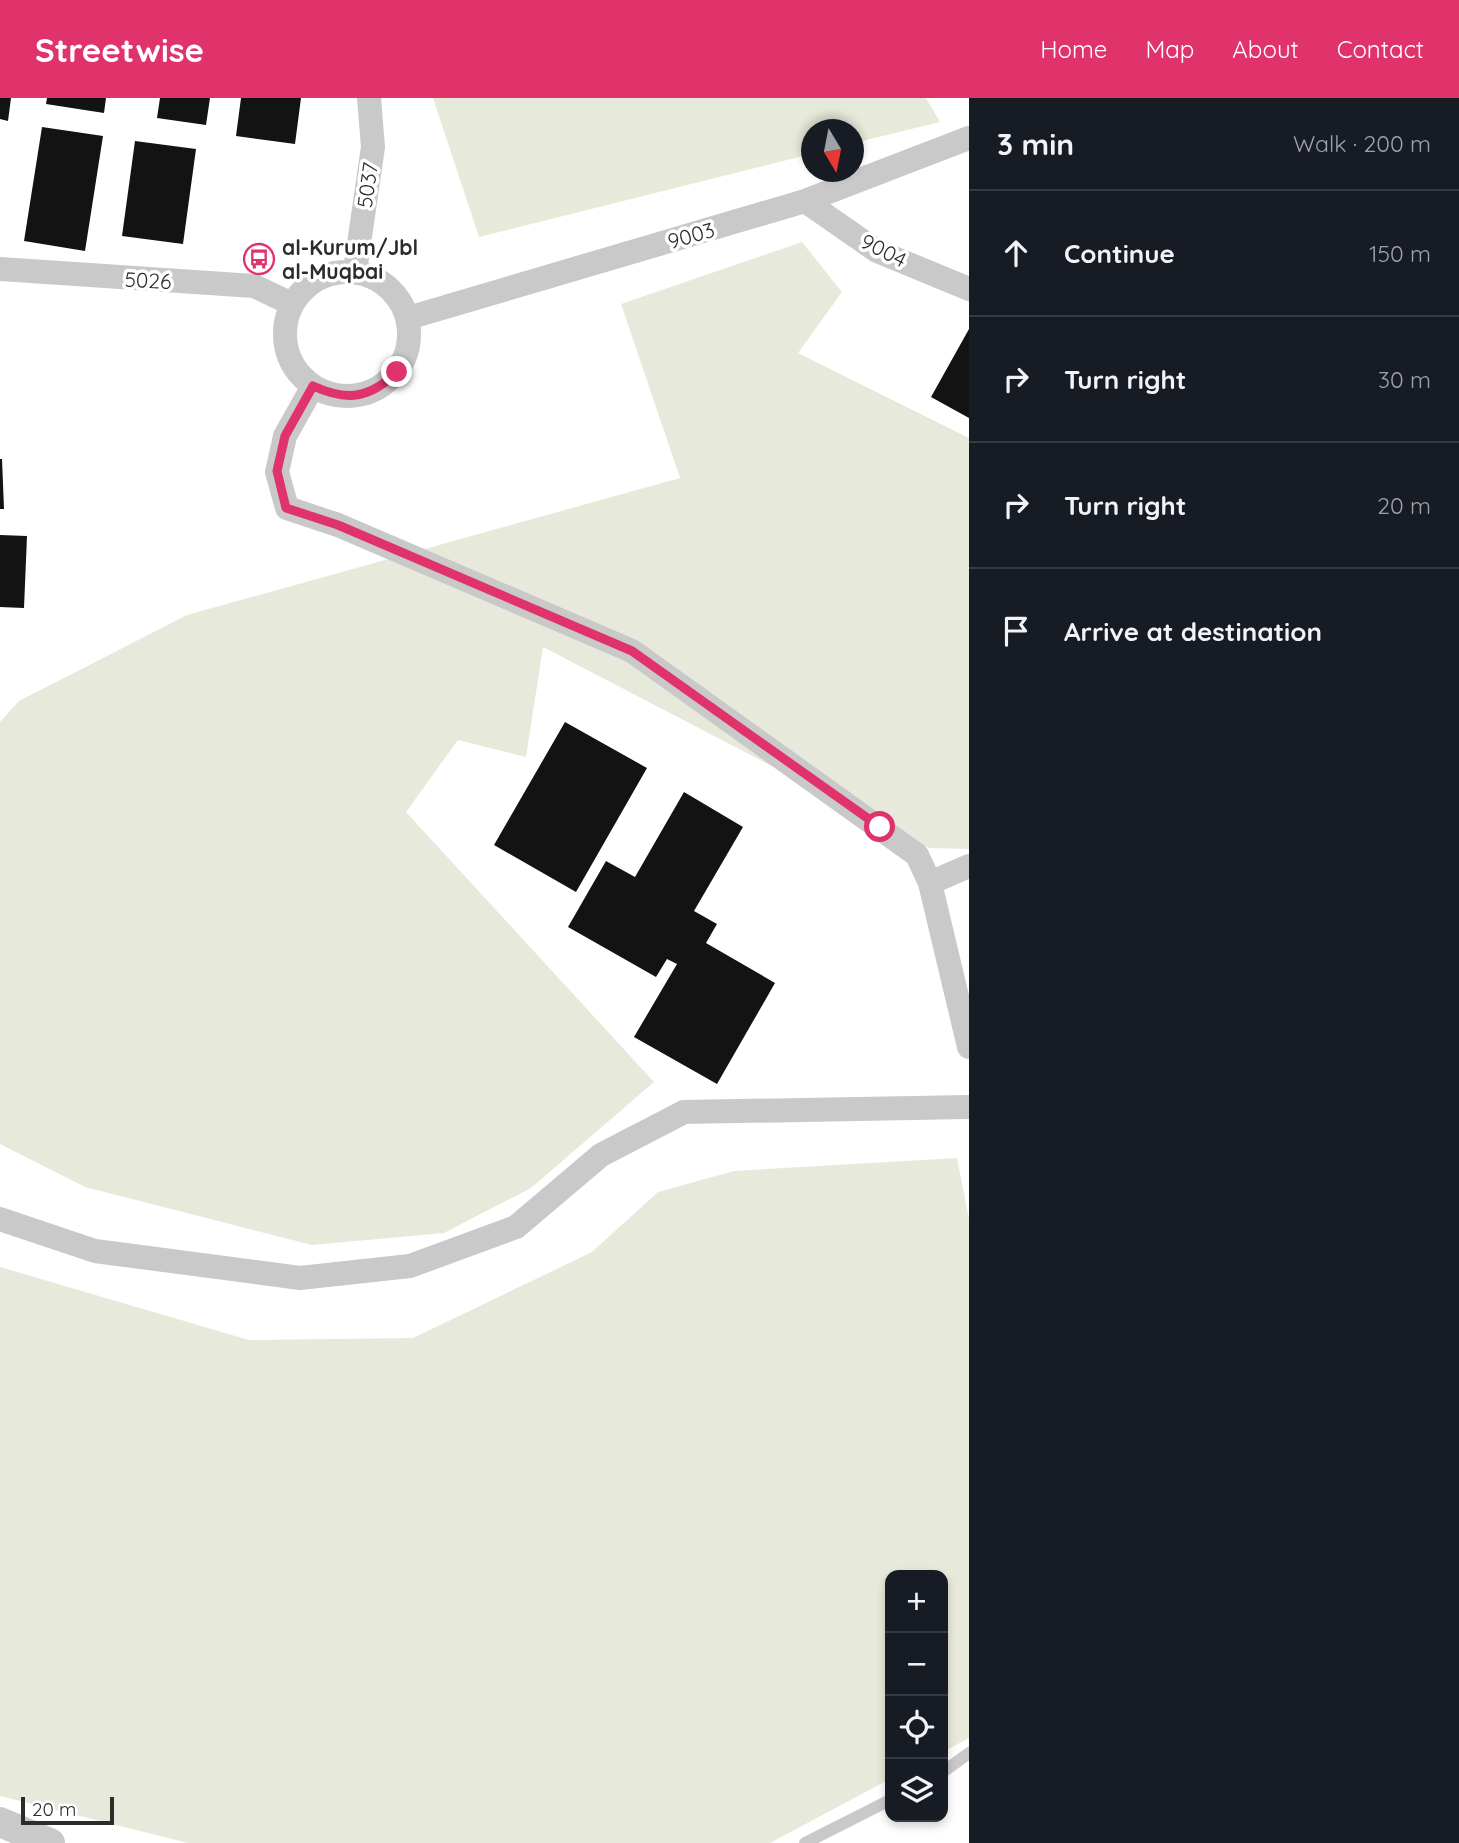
<!DOCTYPE html>
<meta charset="utf-8">
<style>
body{margin:0;font-family:Quicksand,sans-serif;background:#20242c;color:#f1f3f6}
.controls{position:absolute;right:21px;bottom:21px;display:grid;overflow:hidden;border-radius:14px;box-shadow:0 4px 10px #0003}
.controls button{width:63px;height:63px;display:grid;place-items:center;padding:0;border:0;border-bottom:2px solid #363941;background:#171b24;color:#f1f3f6;font:35px sans-serif}
.compass{position:absolute;left:801px;top:21px;width:63px;height:63px;border-radius:50%;background:#171b24;box-shadow:0 4px 10px #0003;rotate:170deg}
.scale{position:absolute;left:21px;bottom:18px;width:93px;box-sizing:border-box;padding-left:7px;border:4px solid #2c2c2c;border-top:0;font-size:19px;line-height:24px;white-space:nowrap;color:#2c2c2c;-webkit-text-stroke:5px #fff;paint-order:stroke}
.stop{position:absolute;width:21px;height:21px;margin:-16px;border:5px solid #e0326b;border-radius:50%;background:#fff}
.stop.end{background:#e0326b;border-color:#fff;box-shadow:0 2px 7px #0008}
.list{margin:0;padding:0;list-style:none}
h2{display:flex;justify-content:space-between;align-items:center;height:91px;margin:0;padding:0 28px;font-size:30px}
h2 small{font-size:23px;font-weight:400;color:#9ea1a6}
.list li{display:grid;grid-template-columns:46px 1fr auto;gap:21px;align-items:center;box-sizing:border-box;height:126px;padding:0 28px;border-top:2px solid #363941}
.list b{display:block;font-size:26px;white-space:nowrap}
.list em{font-size:23px;font-style:normal;color:#9ea1a6}
.icon{flex:none;width:38px;height:38px;fill:none;stroke:currentColor;stroke-width:2;stroke-linecap:round;stroke-linejoin:round}
.map{position:relative;flex:none;width:969px;height:1745px;overflow:hidden}
header{display:flex;align-items:center;gap:42px;box-sizing:border-box;height:98px;padding:0 35px;background:#e0326b;color:#fff}
header strong{font-size:33px}
nav{display:flex;gap:38px;margin-inline-start:auto;font-size:24px}
main{display:flex}
aside{flex:1;background:#171b24}
.map>svg:first-child{display:block}
</style>
<header>
<strong>Streetwise</strong>
<nav><a>Home</a><a>Map</a><a>About</a><a>Contact</a></nav>
</header>
<main>
<div class="map">
<svg width="969" height="1745" viewBox="0 0 969 1745">
<rect width="100%" height="100%" fill="#fff"/>
<path fill="#e7eada" d="M433 0H926L940 24 854 45 853 32H811V56L479 139Z
M802 144 842 194 798 255 969 340V751L929 750 543 549 526 659 458 642 406 714 654 984 531 1090 444 1135 312 1147 85 1089 0 1046V624L19 603 187 517 680 380 621 206Z
M957 1060 969 1121V1640L943 1654V1477H890V1681L770 1745H188L0 1698V1169L249 1242 413 1240 592 1154 658 1094 734 1073Z"/>
<path fill="#131313" d="M0 0H11L8 23 0 21Z
M47 0H106L104 15 46 6Z
M160 0H210L206 27 157 20Z
M241 0H301L295 46 236 38Z
M42 29 103 38 85 153 24 143Z
M135 43 196 51 183 146 122 138Z
M969 231V320L931 299Z
M0 361H2L4 411H0Z
M0 437 27 438 24 510 0 509Z
M565 624 647 670 576 794 494 747Z
M684 694 743 729 694 813 717 826 706 845 775 885 717 986 634 939 677 866 667 861 656 879 568 829 606 763 635 779Z"/>
<g fill="none" stroke-linecap="round" stroke-linejoin="round">
<path stroke="#c9c9c9" stroke-width="12" d="M943 1674 969 1655
M805 1745 890 1702"/>
<path stroke="#c9c9c9" stroke-width="24" d="M805 103 877 153 969 191
M0 171 254 188 292 206
M355 173 373 49 369 0
M285 236a62 62 0 1 1 124 0a62 62 0 1 1-124 0Z
M408 220 805 103 969 40
M313 288 285 338 277 374 287 410 338 427 632 553 917 757 930 785 969 949
M930 785 969 768
M0 1121 95 1153 300 1180 410 1168 516 1129 601 1057 684 1014 969 1009"/>
<path stroke="#c9c9c9" stroke-width="30" d="M0 1724 50 1745"/>
</g>
<g fill="none" stroke-linecap="round" stroke-linejoin="round">
<path stroke="#e0326b" stroke-width="9" d="M397 274C370 300 348 304 313 288L285 338 277 373 286 410 338 427 632 553 880 729"/>
</g>
<defs>
<g id="bus-ring" transform="scale(1.575)"><circle r="9.5" fill="#fff" stroke="#e0326b" stroke-width="1.5"/><path d="M-5-6H5V4H4V6H2V4H-2V6H-4V4H-5ZM-3.5-4V0h7V-4ZM-3.5 1.2v1.5H-2V1.2ZM2 1.2v1.5H3.5V1.2Z" fill="#e0326b"/></g>
</defs>
<g fill-rule="evenodd">
<use href="#bus-ring" x="259" y="161"/>
</g>
<g text-anchor="middle" dominant-baseline="central" stroke-width="7" stroke-linejoin="round" paint-order="stroke">
<g font-size="21" fill="#2c2c2c" stroke="#fff">
<text transform="translate(367 87) rotate(-82)">5037</text>
<text transform="translate(691 137) rotate(-16)">9003</text>
<text transform="translate(884 152) rotate(27)">9004</text>
<text transform="translate(148 182) rotate(3)">5026</text>
</g>
<g font-size="21" font-weight="bold" fill="#2c2c2c" stroke="#fff" text-anchor="start">
<text x="282" y="149">al-Kurum/Jbl<tspan x="282" dy="24">al-Muqbai</tspan></text>
</g>
</g>
</svg>
<div class="controls">
<button>+</button>
<button>−</button>
<button><svg class="icon" aria-label="locate" viewBox="0 0 24 24"><circle cx="12" cy="12" r="6"/><path d="M12 2v4M12 18v4M2 12h4M18 12h4"/></svg></button>
<button><svg class="icon" aria-label="layers" viewBox="0 0 24 24"><path d="M12 4l9 5-9 5-9-5zM3 14l9 5 9-5"/></svg></button>
</div>
<svg class="compass" viewBox="-18 -18 36 36"><path d="M0-13l5 13h-10z" fill="#e53935"/><path d="M0 13l5-13h-10z" fill="#9ea1a6"/></svg>
<div class="scale">20 m</div>
<div class="stop" style="left:880px;top:729px"></div>
<div class="stop end" style="left:397px;top:274px"></div>
</div>
<aside>
<h2>3 min<small>Walk · 200 m</small></h2>
<ul class="list">
<li><svg class="icon" aria-label="ahead" viewBox="0 0 24 24"><path d="M12 20V5M6 11l6-6 6 6"/></svg><div><b>Continue</b></div><em>150 m</em></li>
<li><svg class="icon" aria-label="right" viewBox="0 0 24 24"><path d="M7 20v-9h11M14 6l5 5-5 5"/></svg><div><b>Turn right</b></div><em>30 m</em></li>
<li><svg class="icon" aria-label="right" viewBox="0 0 24 24"><path d="M7 20v-9h11M14 6l5 5-5 5"/></svg><div><b>Turn right</b></div><em>20 m</em></li>
<li><svg class="icon" aria-label="arrive" viewBox="0 0 24 24"><path d="M6 21V4h12l-3 4 3 4H6"/></svg><div><b>Arrive at destination</b></div></li>
</ul>
</aside>
</main>
